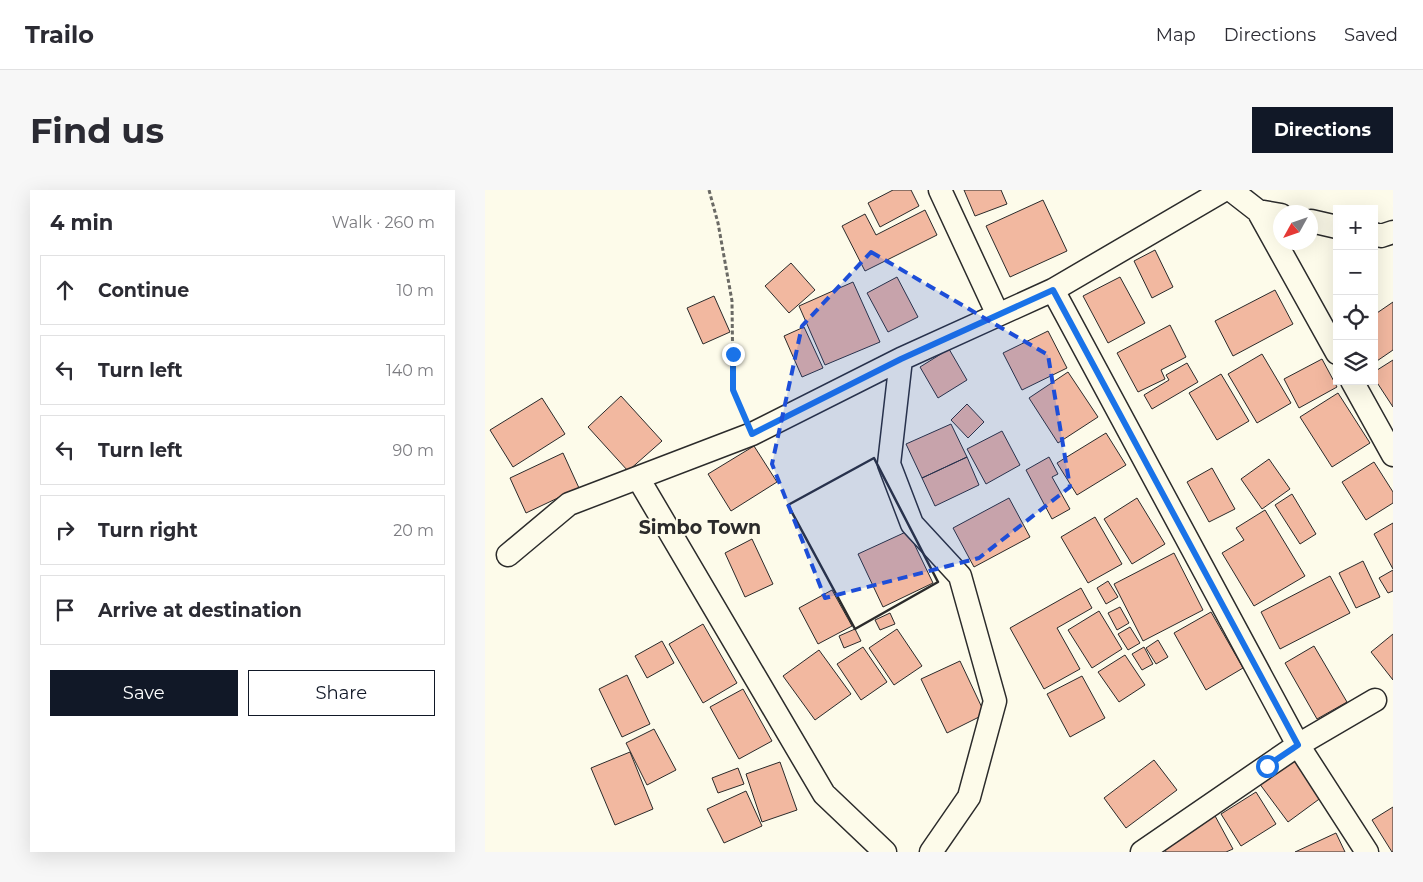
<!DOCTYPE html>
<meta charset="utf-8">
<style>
body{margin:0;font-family:Montserrat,sans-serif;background:#f7f7f7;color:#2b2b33}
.controls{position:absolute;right:15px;top:15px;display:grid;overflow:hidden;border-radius:0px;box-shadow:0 5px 20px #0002}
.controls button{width:45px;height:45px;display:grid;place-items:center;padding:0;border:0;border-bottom:1px solid #e1e1e2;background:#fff;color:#2b2b33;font:25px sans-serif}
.compass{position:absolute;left:788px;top:15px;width:45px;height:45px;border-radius:50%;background:#fff;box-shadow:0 5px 20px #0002;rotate:230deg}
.stop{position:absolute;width:15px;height:15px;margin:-11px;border:4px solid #1a73e8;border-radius:50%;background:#fff}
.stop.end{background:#1a73e8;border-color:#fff;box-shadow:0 1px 5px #0008}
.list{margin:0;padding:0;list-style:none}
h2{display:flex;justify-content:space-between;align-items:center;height:65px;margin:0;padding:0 20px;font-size:21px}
h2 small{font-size:16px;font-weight:400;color:#7c7c81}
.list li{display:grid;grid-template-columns:32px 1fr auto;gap:15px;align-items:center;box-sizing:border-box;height:70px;margin:0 10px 10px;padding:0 10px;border:1px solid #e1e1e2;border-radius:0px}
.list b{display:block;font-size:19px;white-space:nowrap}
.list em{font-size:16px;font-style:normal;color:#7c7c81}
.actions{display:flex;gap:10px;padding:15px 20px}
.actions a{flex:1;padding:11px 0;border:1px solid #111827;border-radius:0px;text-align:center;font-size:18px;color:#111827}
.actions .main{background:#111827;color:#fff}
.icon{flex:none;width:28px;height:28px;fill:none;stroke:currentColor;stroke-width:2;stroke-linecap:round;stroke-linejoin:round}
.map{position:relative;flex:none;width:908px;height:662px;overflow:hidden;border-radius:0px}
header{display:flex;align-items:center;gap:30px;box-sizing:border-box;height:70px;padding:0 25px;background:#fff;border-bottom:1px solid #e1e1e2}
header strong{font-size:24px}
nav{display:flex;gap:28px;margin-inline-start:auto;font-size:18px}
.intro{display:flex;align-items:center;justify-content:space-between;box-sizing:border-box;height:120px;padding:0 30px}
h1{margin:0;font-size:35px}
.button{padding:12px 22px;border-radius:0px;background:#111827;color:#fff;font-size:18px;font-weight:700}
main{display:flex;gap:30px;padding:0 30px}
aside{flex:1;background:#fff;border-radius:0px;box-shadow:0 5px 20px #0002}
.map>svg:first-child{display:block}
</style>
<header>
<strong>Trailo</strong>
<nav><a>Map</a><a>Directions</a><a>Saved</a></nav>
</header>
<div class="intro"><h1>Find us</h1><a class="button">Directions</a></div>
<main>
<aside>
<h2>4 min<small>Walk · 260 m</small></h2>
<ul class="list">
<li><svg class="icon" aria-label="ahead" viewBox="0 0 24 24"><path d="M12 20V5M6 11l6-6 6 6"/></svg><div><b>Continue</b></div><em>10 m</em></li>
<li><svg class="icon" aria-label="left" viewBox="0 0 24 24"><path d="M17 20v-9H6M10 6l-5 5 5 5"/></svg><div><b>Turn left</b></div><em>140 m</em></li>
<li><svg class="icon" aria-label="left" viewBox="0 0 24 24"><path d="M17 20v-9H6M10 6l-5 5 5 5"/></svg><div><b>Turn left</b></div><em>90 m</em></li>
<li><svg class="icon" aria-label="right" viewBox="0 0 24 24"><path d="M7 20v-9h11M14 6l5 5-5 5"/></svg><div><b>Turn right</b></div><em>20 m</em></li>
<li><svg class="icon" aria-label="arrive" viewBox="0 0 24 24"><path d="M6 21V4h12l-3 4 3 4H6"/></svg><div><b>Arrive at destination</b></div></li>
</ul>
<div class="actions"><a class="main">Save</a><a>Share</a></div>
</aside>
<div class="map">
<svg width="908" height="662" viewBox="0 0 908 662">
<rect width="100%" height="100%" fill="#fdfbea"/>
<path fill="#f2b8a0" stroke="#2b2b2b" d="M408 0H426L434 16 395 37 383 13Z
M479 0H516L522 14 490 26Z
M558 10 582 61 525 87 501 36Z
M440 20 452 45 380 81 357 36 380 24 391 45Z
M670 60 688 97 667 108 649 71Z
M306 73 330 100 304 123 280 96Z
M412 87 433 127 403 142 382 103Z
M635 87 660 133 623 153 598 106Z
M368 92 395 152 340 175 314 116Z
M790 100 808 134 748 166 730 131Z
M229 106 245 142 218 154 202 118Z
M908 112V160L889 173V125Z
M685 135 701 167 676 180 680 189 653 202 632 163Z
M319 137 338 178 317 187 299 146Z
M563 141 582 178 537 200 518 163Z
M464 159 482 190 453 208 435 177Z
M777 164 806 213 772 233 743 184Z
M837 169 852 197 814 218 799 189Z
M908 170V217L889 188V182Z
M702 173 713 192 667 219 659 205 684 190 681 185Z
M583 182 613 227 573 253 544 208Z
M736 184 764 231 732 250 704 203Z
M853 203 885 253 847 277 815 227Z
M136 206 177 251 143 281 103 237Z
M57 208 80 244 28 277 5 240Z
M482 214 499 232 483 248 466 230Z
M466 234 482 267 437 288 421 254Z
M517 241 535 275 501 294 482 259Z
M621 243 641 275 592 305 572 273Z
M269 256 292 292 246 321 223 284Z
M78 263 94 298 41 323 25 288Z
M482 267 494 295 450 316 437 288Z
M564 267 573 284 567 287 585 319 567 329 541 280Z
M784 269 805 299 777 319 756 289Z
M889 272 908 302V313L881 330 857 292Z
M727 278 750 319 724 332 702 292Z
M807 304 831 344 815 354 790 315Z
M524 308 545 347 489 377 468 338Z
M652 308 680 354 647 374 619 329Z
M780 320 820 386 769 416 737 363 759 350 751 338Z
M610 327 637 374 603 393 576 347Z
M908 333V379L889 344Z
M423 341 448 393 398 417 373 364Z
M267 349 288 394 260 407 240 363Z
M689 363 718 420 658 451 629 394Z
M878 371 895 407 871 418 854 383Z
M908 380V401L903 403 894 388Z
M845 386 865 423 795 459 776 422Z
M623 391 633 407 621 414 612 398Z
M596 398 607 418 572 438 595 479 559 499 525 438Z
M347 400 367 436 333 454 314 418Z
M635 417 644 433 632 440 623 423Z
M614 421 637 459 607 478 583 440Z
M726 422 758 478 721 500 689 443Z
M405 423 410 434 395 440 390 430Z
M218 434 252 493 218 513 184 454Z
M645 437 655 453 643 460 633 444Z
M370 439 376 451 359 458 354 446Z
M412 439 437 476 409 495 384 458Z
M908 444V490L886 462Z
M673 450 683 467 671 474 661 458Z
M177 451 189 473 162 488 150 466Z
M829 456 862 512 832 529 800 473Z
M378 457 402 492 376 510 352 474Z
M659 457 668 474 657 480 647 464Z
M334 460 366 504 330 530 298 486Z
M640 465 660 495 634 512 613 482Z
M475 471 500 524 462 543 436 489Z
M142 485 165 534 137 547 114 499Z
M597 486 620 528 585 547 562 504Z
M258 499 287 551 254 569 225 517Z
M169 539 191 580 162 595 141 553Z
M145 562 168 619 130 635 106 578Z
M809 568 837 607 803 632 774 593Z
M669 570 692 600 641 638 619 608Z
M295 572 312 620 277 632 261 584Z
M253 578 259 594 233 603 227 588Z
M261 601 277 636 239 653 222 619Z
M771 602 791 634 756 656 736 624Z
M908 617V662H907L887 630Z
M729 624 748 659 741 662H681L676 653Z
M851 643 860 662H810Z"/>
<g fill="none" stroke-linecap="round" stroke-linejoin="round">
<g stroke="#2b2b2b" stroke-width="25">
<path id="minor" d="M455 0 513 125
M746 0 773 21 796 25
M773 21 852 163
M826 31 852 37
M889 44 896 46 908 42
M568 100 813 555 882 662
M416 169 404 274 427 334 475 386 510 511 484 607 446 662
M867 191 908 265
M153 288 339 604 400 662
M23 365 84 314 267 244 416 169 568 100 739 0
M657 662 813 555 890 510"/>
</g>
<path stroke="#6a6964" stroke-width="3" stroke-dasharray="4 2.5" stroke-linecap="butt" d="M224 0 233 33 247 111 248 200 258 222"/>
<use href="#minor" stroke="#fdfbea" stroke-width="22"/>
<path stroke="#2b2b2b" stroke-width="2.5" d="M389 268 453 392 370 439 303 315Z"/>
</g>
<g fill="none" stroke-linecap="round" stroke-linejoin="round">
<path stroke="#1a73e8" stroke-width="6" d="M248 164V200L267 244 416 169 568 100 813 555 782 576"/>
</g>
<path fill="#1d4ed8" fill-opacity="0.2" stroke="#1d4ed8" stroke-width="4" stroke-dasharray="10 6" stroke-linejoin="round" d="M386 62 563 165 585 297 494 368 340 408 287 274 317 136Z"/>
<g text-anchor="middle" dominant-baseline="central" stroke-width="4" stroke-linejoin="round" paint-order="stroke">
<g font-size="19" font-weight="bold" fill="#2b2b2b" stroke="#fdfbea">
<text x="215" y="337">Simbo Town</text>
</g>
</g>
</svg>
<div class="controls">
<button>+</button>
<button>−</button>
<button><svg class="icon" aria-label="locate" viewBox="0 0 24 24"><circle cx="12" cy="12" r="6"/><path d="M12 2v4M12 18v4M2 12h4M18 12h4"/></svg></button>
<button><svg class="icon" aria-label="layers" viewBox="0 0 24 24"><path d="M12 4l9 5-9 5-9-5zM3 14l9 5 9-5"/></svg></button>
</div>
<svg class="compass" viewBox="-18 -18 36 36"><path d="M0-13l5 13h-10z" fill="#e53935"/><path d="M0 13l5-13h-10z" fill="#7c7c81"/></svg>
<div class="stop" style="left:782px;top:576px"></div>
<div class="stop end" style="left:248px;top:164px"></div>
</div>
</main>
